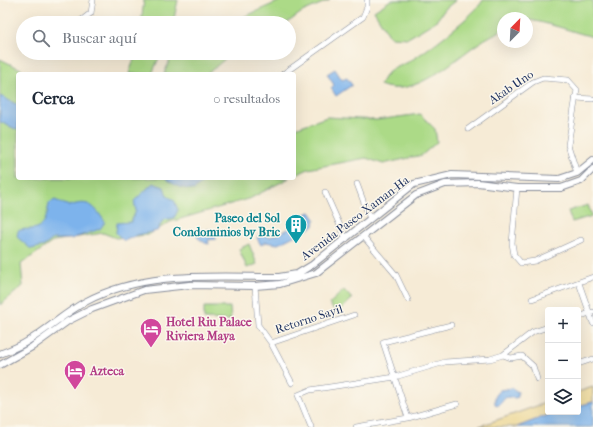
<!DOCTYPE html>
<html lang="es">
<meta charset="utf-8">
<style>
body{margin:0;font-family:"IM FELL French Canon",serif;background:#f6f6f7;color:#1f2937}
.controls{position:absolute;right:12px;bottom:12px;display:grid;overflow:hidden;border-radius:4px;box-shadow:0 4px 16px #0002}
.controls button{width:36px;height:36px;display:grid;place-items:center;padding:0;border:0;border-bottom:1px solid #e0e1e3;background:#fff;color:#1f2937;font:20px sans-serif}
.compass{position:absolute;left:497px;top:12px;width:36px;height:36px;border-radius:50%;background:#fff;box-shadow:0 4px 16px #0002;rotate:24deg}
.list{margin:0;padding:0;list-style:none}
h2{display:flex;justify-content:space-between;align-items:center;height:52px;margin:0;padding:0 16px;font-size:17px}
h2 small{font-size:13px;font-weight:400;color:#747a83}
.icon{flex:none;width:22px;height:22px;fill:none;stroke:currentColor;stroke-width:2;stroke-linecap:round;stroke-linejoin:round}
.map{position:relative;flex:none;width:593px;height:427px;overflow:hidden}
.search{position:absolute;background:#fff;box-shadow:0 4px 16px #0002;left:16px;top:16px;width:280px;height:44px;display:flex;align-items:center;gap:10px;box-sizing:border-box;padding:0 14px;border-radius:22px;color:#747a83;font-size:15px}
.panel{position:absolute;background:#fff;box-shadow:0 4px 16px #0002;left:16px;top:72px;width:280px;height:108px;border-radius:4px}
.map>svg:first-child{display:block}
</style>
<div class="map">
<svg width="593" height="427" viewBox="0 0 593 427">
<rect width="100%" height="100%" fill="#fbf7ec"/>
<filter id="ink" filterUnits="userSpaceOnUse"><feTurbulence type="fractalNoise" baseFrequency=".025" numOctaves="2"/><feDisplacementMap in="SourceGraphic" scale="8" xChannelSelector="R" yChannelSelector="G"/><feConvolveMatrix kernelMatrix="1 2 1 2 8 2 1 2 1" color-interpolation-filters="sRGB"/></filter>
<filter id="wash" filterUnits="userSpaceOnUse"><feTurbulence type="fractalNoise" baseFrequency=".012" numOctaves="4" result="noise"/><feDisplacementMap in="SourceGraphic" scale="16" xChannelSelector="R" yChannelSelector="G"/><feGaussianBlur stdDeviation="0.9" result="paint"/><feColorMatrix in="noise" values="0 0 0 0 0 0 0 0 0 0 0 0 0 0 0 0 0 1.4 0 .05"/><feComposite in="paint" operator="in"/></filter>
<g filter="url(#wash)">
<rect width="100%" height="100%" fill="#f6ebd6"/>
<path fill="#acda87" stroke="#648472" d="M144 0H178L173 23H141Z
M282 0H330L302 12 287 23H230Z
M391 0H456L446 8 436 21 408 38 390 37 374 11Z
M483 0H593V37C559 28 538 18 503 18V29C495 34 486 38 479 43 453 60 414 100 380 85 388 67 396 69 410 61 425 52 476 14 483 0Z
M136 53H161L152 74H129Z
M178 53H232L207 74H164L170 59Z
M0 59 31 74H18V178H289L251 198 170 222 148 235 116 238 103 233 54 241 21 264 23 286 0 305Z
M420 114 435 129 437 142 422 155 383 164 366 158 308 169 294 176 295 128 327 117 377 120Z
M588 205 592 216 572 222 568 211Z
M249 244 257 264 247 268 239 249Z
M344 290 352 299 337 313 329 304Z
M204 307H230L231 320 204 319Z"/>
<path fill="#eeda9e" stroke="#84847e" d="M593 387V402L578 406V392Z
M548 402V412H556L517 427H477Z"/>
<path fill="#7db3ec" stroke="#4c71a5" d="M335 69 342 80 347 78 352 85 336 96 331 88 334 85 327 74Z
M0 96 18 105V130L0 122Z
M166 178H204V181L194 190 179 187 167 180Z
M153 183 164 187 167 196 174 200 178 210 174 218 163 220 157 231 137 235 124 241 116 233 117 223 131 222 136 211 134 201Z
M55 200 69 206C90 199 94 206 105 222L100 229 71 239H53L44 246 31 249 17 237 18 231C24 228 31 230 37 228 47 224 47 212 49 203Z
M310 212 315 219 314 226 278 244 265 242 261 245 257 238 260 233 270 237 298 225 302 216Z
M209 229 212 231 216 239 208 240 209 244 205 243 197 237V233L200 230 205 231Z
M512 388 518 392V397L515 398C501 395 506 401 497 406L495 404V397L500 390Z
M593 402V427H517L556 412H578V406Z"/>
</g>
<g filter="url(#ink)">
<g fill="none" stroke-linecap="round" stroke-linejoin="round">
<g stroke="#888d9a" stroke-width="6">
<path id="minor" d="M78 23 91 13 93 0
M283 74 363 17 367 7V0
M575 98 593 99
M468 129 533 82 543 78 568 80 577 90 568 145 577 173
M357 184 370 219
M517 188 512 243 514 255 521 263 535 261 581 240
M325 192 346 239
M363 236 396 275 408 300
M579 283 593 323
M255 286 258 325 271 343 292 383
M532 299 593 277
M578 317 593 312
M271 343 354 315
M503 355 511 358 522 356 533 366 537 379
M578 364 593 359
M408 418 383 342 451 325
M311 427 298 395 310 390 395 377 445 362 490 359 503 355 533 332 548 327
M356 427 408 418 457 404"/>
</g>
<g stroke="#888d9a" stroke-width="8">
<path id="major" d="M0 354C9 350 19 347 28 341 48 329 65 313 85 302 145 270 214 277 279 277L297 274 312 265 414 184 452 175 559 179 577 173 593 160
M0 365 32 347 68 321 92 309 144 290 189 285 255 286 280 284 316 273 416 195 445 184 478 183 517 188H561L581 181 593 169"/>
</g>
<use href="#minor" stroke="#fff" stroke-width="5"/>
<use href="#major" stroke="#fff" stroke-width="6"/>
</g>
</g>
<defs>
<g id="building-pin" transform="scale(1.15)"><path d="M0 17L-7.5 6A9.5 9.5 0 1 1 7.5 6Z" fill="#0f9aa8" stroke="#fbf7ec"/><path d="M-4-6H4V6H1V3H-1V6H-4ZM-2.5-4.3h1.7v1.8h-1.7ZM.8-4.3h1.7v1.8H.8ZM-2.5-1h1.7V.8h-1.7ZM.8-1h1.7V.8H.8Z" fill="#fff"/></g>
<g id="hotel-pin" transform="scale(1.15)"><path d="M0 17L-7.5 6A9.5 9.5 0 1 1 7.5 6Z" fill="#d1479c" stroke="#fbf7ec"/><path d="M-6-4.5h1.5V1H6V5H4.5V3h-9V5H-6ZM-4 0a1.8 1.8 0 1 1 3.6 0ZM.5 0V-2.5h3Q6-2.5 6 0Z" fill="#fff"/></g>
</defs>
<g fill-rule="evenodd">
<use href="#building-pin" x="296" y="225"/>
<use href="#hotel-pin" x="151" y="329"/>
<use href="#hotel-pin" x="75" y="371"/>
</g>
<g text-anchor="middle" dominant-baseline="central" stroke-width="3" stroke-linejoin="round" paint-order="stroke">
<g font-size="12" fill="#1b2f5e" stroke="#fbf7ec">
<text transform="translate(511 87) rotate(-34)">Akab Uno</text>
<text transform="translate(355 218) rotate(-37)">Avenida Paseo Xaman-Ha</text>
<text transform="translate(309 319) rotate(-18)">Retorno Sayil</text>
</g>
<g font-size="12" font-weight="bold" fill="#0d838f" stroke="#fbf7ec" text-anchor="end">
<text x="280" y="218">Paseo del Sol<tspan x="280" dy="14">Condominios by Bric</tspan></text>
</g>
<g font-size="12" font-weight="bold" fill="#b23c85" stroke="#fbf7ec" text-anchor="start">
<text x="166" y="322">Hotel Riu Palace<tspan x="166" dy="14">Riviera Maya</tspan></text>
<text x="90" y="371">Azteca</text>
</g>
</g>
</svg>
<div class="controls">
<button>+</button>
<button>−</button>
<button><svg class="icon" aria-label="layers" viewBox="0 0 24 24"><path d="M12 4l9 5-9 5-9-5zM3 14l9 5 9-5"/></svg></button>
</div>
<svg class="compass" viewBox="-18 -18 36 36"><path d="M0-13l5 13h-10z" fill="#e53935"/><path d="M0 13l5-13h-10z" fill="#747a83"/></svg>
<div class="search"><svg class="icon" aria-label="search" viewBox="0 0 24 24"><circle cx="10" cy="10" r="6"/><path d="M15 15l6 6"/></svg>Buscar aquí</div>
<section class="panel">
<h2>Cerca<small>0 resultados</small></h2>
<ul class="list">
</ul>
</section>
</div>
